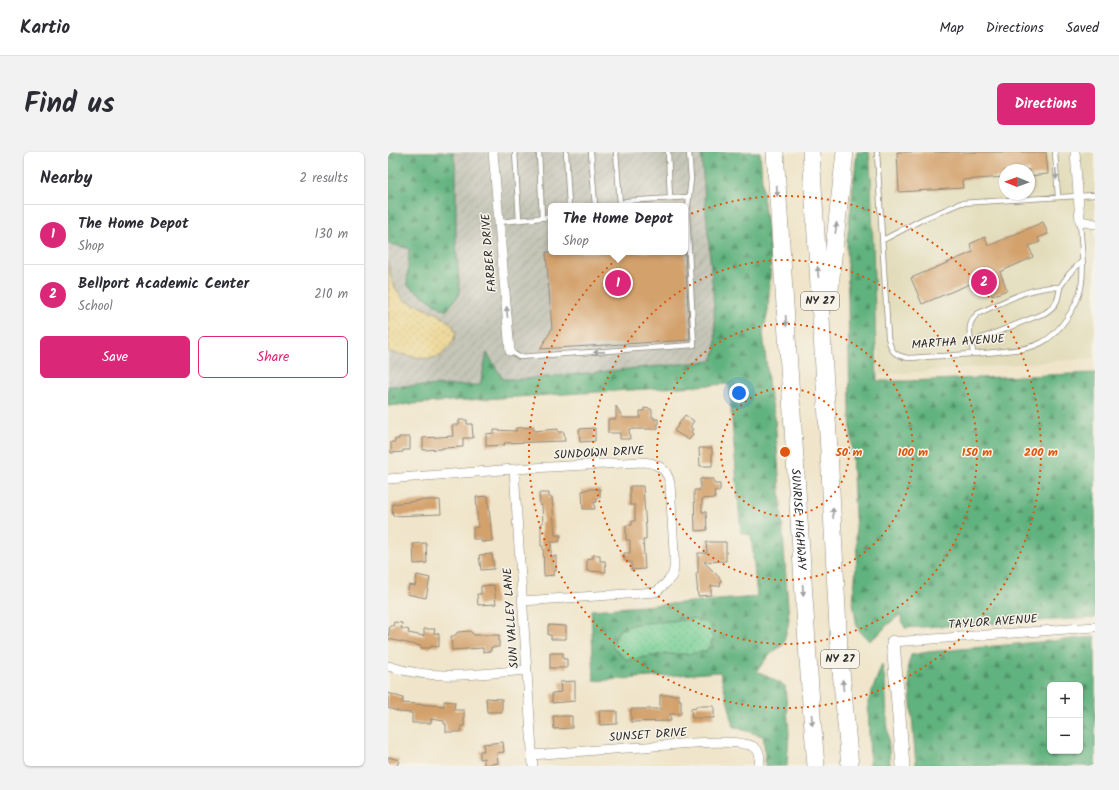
<!DOCTYPE html>
<meta charset="utf-8">
<style>
body{margin:0;font-family:Kalam,sans-serif;background:#f2f2f3;color:#2b2b33}
.controls{position:absolute;right:12px;bottom:12px;display:grid;overflow:hidden;border-radius:6px;box-shadow:0 1px 3px #0004}
.controls button{width:36px;height:36px;display:grid;place-items:center;padding:0;border:0;border-bottom:1px solid #e1e1e2;background:#fff;color:#2b2b33;font:20px sans-serif}
.compass{position:absolute;left:611px;top:12px;width:36px;height:36px;border-radius:50%;background:#fff;box-shadow:0 1px 3px #0004;rotate:271deg}
.you{position:absolute;left:351px;top:241px;width:14px;height:14px;margin:-10px;border:3px solid #fff;border-radius:50%;background:#1a73e8;box-shadow:0 0 0 6px #1a73e833}
.badge{display:grid;place-items:center;width:26px;height:26px;border-radius:50%;background:#db2777;color:#fff;font-size:13px;font-weight:700}
.pin{position:absolute;translate:-50% -50%;border:2px solid #fff;box-shadow:0 1px 4px #0006}
.popup{position:absolute;left:160px;top:51px;width:140px;height:52px;box-sizing:border-box;display:grid;place-content:center;border-radius:6px;background:#fff;filter:drop-shadow(0 1px 3px #0005);font-size:13px;white-space:nowrap;color:#7c7c81}
.popup b{font-size:15px;color:#2b2b33}
.popup::after{content:'';position:absolute;left:50%;top:100%;margin-left:-8px;border:8px solid transparent;border-top-color:#fff}
.list{margin:0;padding:0;list-style:none}
h2{display:flex;justify-content:space-between;align-items:center;height:52px;margin:0;padding:0 16px;font-size:17px}
h2 small{font-size:13px;font-weight:400;color:#7c7c81}
.list li{display:grid;grid-template-columns:26px 1fr auto;gap:12px;align-items:center;box-sizing:border-box;height:60px;padding:0 16px;border-top:1px solid #e1e1e2}
.list b{display:block;font-size:15px;white-space:nowrap}
.list p{margin:0;font-size:13px;white-space:nowrap;color:#7c7c81}
.list em{font-size:13px;font-style:normal;color:#7c7c81}
.actions{display:flex;gap:8px;padding:12px 16px}
.actions a{flex:1;padding:9px 0;border:1px solid #db2777;border-radius:6px;text-align:center;font-size:14px;color:#db2777}
.actions .main{background:#db2777;color:#fff}
.map{position:relative;flex:none;width:707px;height:614px;overflow:hidden;border-radius:6px}
header{display:flex;align-items:center;gap:24px;box-sizing:border-box;height:56px;padding:0 20px;background:#fff;border-bottom:1px solid #e1e1e2}
header strong{font-size:19px}
nav{display:flex;gap:22px;margin-inline-start:auto;font-size:14px}
.intro{display:flex;align-items:center;justify-content:space-between;box-sizing:border-box;height:96px;padding:0 24px}
h1{margin:0;font-size:28px}
.button{padding:10px 18px;border-radius:6px;background:#db2777;color:#fff;font-size:14px;font-weight:700}
main{display:flex;gap:24px;padding:0 24px}
aside{flex:1;background:#fff;border-radius:6px;box-shadow:0 1px 3px #0004}
.map>svg:first-child{display:block}
</style>
<header>
<strong>Kartio</strong>
<nav><a>Map</a><a>Directions</a><a>Saved</a></nav>
</header>
<div class="intro"><h1>Find us</h1><a class="button">Directions</a></div>
<main>
<aside>
<h2>Nearby<small>2 results</small></h2>
<ul class="list">
<li><span class="badge">1</span><div><b>The Home Depot</b><p>Shop</p></div><em>130 m</em></li>
<li><span class="badge">2</span><div><b>Bellport Academic Center</b><p>School</p></div><em>210 m</em></li>
</ul>
<div class="actions"><a class="main">Save</a><a>Share</a></div>
</aside>
<div class="map">
<svg width="707" height="614" viewBox="0 0 707 614">
<defs>
<pattern id="industrial-furrows" width="10" height="10" patternUnits="userSpaceOnUse"><rect width="10" height="10" fill="#c5c5b8"/><path d="M-1 1l2-2M0 10L10 0M9 11l2-2" fill="none" stroke="#a9a99e"/></pattern>
<pattern id="grass-dots" width="8" height="8" patternUnits="userSpaceOnUse"><rect width="8" height="8" fill="#77cf94"/><path d="M2 2h.1M6 6h.1" fill="none" stroke="#62a879" stroke-width="1.8" stroke-linecap="round"/></pattern>
<pattern id="forest-firs" width="22" height="20" patternUnits="userSpaceOnUse"><rect width="22" height="20" fill="#61b27e"/><path d="M5 1l3.5 6h-7zM16 11l3.5 6h-7z" fill="#509167"/></pattern>
<pattern id="sand-dots" width="8" height="8" patternUnits="userSpaceOnUse"><rect width="8" height="8" fill="#eeda9e"/><path d="M2 2h.1M6 6h.1" fill="none" stroke="#cb8" stroke-width="1.8" stroke-linecap="round"/></pattern>
</defs>
<rect width="100%" height="100%" fill="#f7f3e8"/>
<filter id="ink" filterUnits="userSpaceOnUse"><feTurbulence type="fractalNoise" baseFrequency=".025" numOctaves="2"/><feDisplacementMap in="SourceGraphic" scale="8" xChannelSelector="R" yChannelSelector="G"/><feConvolveMatrix kernelMatrix="1 2 1 2 8 2 1 2 1" color-interpolation-filters="sRGB"/></filter>
<filter id="wash" filterUnits="userSpaceOnUse"><feTurbulence type="fractalNoise" baseFrequency=".012" numOctaves="4" result="noise"/><feDisplacementMap in="SourceGraphic" scale="16" xChannelSelector="R" yChannelSelector="G"/><feGaussianBlur stdDeviation="0.9" result="paint"/><feColorMatrix in="noise" values="0 0 0 0 0 0 0 0 0 0 0 0 0 0 0 0 0 1.4 0 .05"/><feComposite in="paint" operator="in"/></filter>
<g filter="url(#wash)">
<rect width="100%" height="100%" fill="#f0e5ca"/>
<path fill="#e2dcba" fill-rule="evenodd" d="M474 0H707V206L492 223 481 54 455 55ZM617 18H641V42H617Z"/>
<path fill="url(#industrial-furrows)" fill-rule="evenodd" d="M0 0H324L336 213 0 244ZM163 54H297V100H163Z"/>
<path fill="url(#grass-dots)" stroke="#517d60" d="M305 467 319 470 323 476 325 488 318 499 300 502H277L239 508 224 495 231 478 248 472Z"/>
<path fill="url(#forest-firs)" stroke="#466e54" fill-rule="evenodd" d="M0 0H65L68 18V91L72 142 58 159 19 133 21 97 0 91Z
M313 0H372L375 43 383 109 380 159 375 180 381 237 387 266 401 469 395 493 381 503 369 519 397 534 401 581 399 614H377V600L375 584 346 575 332 520 206 529 203 458 369 445 363 383 353 381 341 232 62 249 0 254V234L92 233 99 201 115 227H136L324 209 328 196 325 140ZM305 467 318 470 323 476 325 488 318 499 300 502H277L239 508 224 495 231 478 248 472Z
M469 0H481L483 26 489 229H521L707 221V466L517 476 512 463 499 473 490 483 481 489 469 476 465 450 469 404 462 260 459 89Z
M707 485V614H528L520 513 523 503 540 500ZM662 533H692V599H662Z
M494 512 497 529 502 614H482L480 550Z"/>
<path fill="url(#sand-dots)" stroke="#8c8264" d="M0 108 3 125 8 137 16 148 49 161 64 172 68 181 65 190 53 204 39 207 0 200Z"/>
<g id="blocks">
<path fill="#d3a16c" d="M509 0H658L660 22 641 24V18H617V25L574 28 575 36 511 40Z
M655 70 660 82 650 86 652 90 641 94 645 105 612 120 619 138 604 144 596 126 534 152 523 126 585 100 582 92 597 85 600 94Z
M158 100H297L302 188 152 197 164 177Z
M228 254 235 266H252V259H256V256L263 257 264 258V265H266V267H270V277H241L242 287H232V281H220V267H228Z
M297 263 306 269 302 275 305 277 303 280 305 282 301 288 286 279Z
M71 268H79V272H84L85 286H75V295L54 296V297L35 298V286L65 284 64 273H71Z
M146 275V279L170 277V280H176L177 289 116 291 117 293 98 294V282L106 281V278L128 279V276Z
M207 276V289L192 290 191 277Z
M11 285H22V298H15V300L3 301V290H7V287H11Z
M311 296H324V314H312Z
M312 327H326V332H332V339H326L327 346 314 347V360H318L319 378 307 379 306 338H312Z
M242 334H255L258 377V388H255L257 417 243 418V410H239L236 406V401H242V388H238V373H244V369H247V353H242Z
M201 337H212V346H209V350H206L207 357H195L194 339Z
M151 341H161V345H164L167 383H173L171 390H163V404H168V419H166V423L156 424 155 394H153V371H155L154 353H152Z
M100 344 104 389 93 390V387H85V376L90 375 88 345Z
M36 348H52L53 362 5 364 4 352Z
M318 390H338V409L316 410 331 425 333 429 332 434H323V443L310 444 308 421H310V401H319Z
M38 391 39 411 26 412 25 392Z
M104 402 106 417 93 418 91 403Z
M205 403H212V409H217L218 420 199 419V407L205 406Z
M29 423 42 426 38 446 19 442 21 433 27 434Z
M106 433 108 452 90 453 89 442H93V434Z
M6 470 14 471 13 476 21 478 20 481 36 484V477H47L46 481 51 482V495L43 494V496H33V494L0 487 2 474H5Z
M160 473 178 474V487H163V483H160Z
M82 479 86 483H111V495H103V499L95 500V496L64 498 63 484H66L70 480Z
M162 501H175V507H179V516H162Z
M187 529V549L164 551V541L173 540 172 530Z
M0 541 15 546 14 551 56 554V549L67 550 66 558H76V574H73V580H58V572H56V569L43 567V571H24V561L12 560 0 556Z
M272 543H291V548H293V562H282L283 569 243 570V557H272Z
M98 546 114 547V560H99Z
M308 554H326V566H304L303 557 308 556Z
M211 559H229V572L212 573Z
M165 564H184V576L166 577Z
M115 590 116 600 109 601 110 611 96 613V606L92 607V599H96L95 592Z
M0 605 11 608 9 614H0Z"/>
</g>
</g>
<g filter="url(#ink)">
<use href="#blocks" fill-opacity="0" stroke="#8e887a" stroke-width="1"/>
<g fill="none" stroke-linecap="round" stroke-linejoin="round">
<g stroke="#8e887a" stroke-width="6">
<path id="lane" d="M127 0 131 68
M151 0 154 65
M178 0 181 54
M203 0 207 54
M228 0 232 52
M280 0 282 46
M489 0 500 185C503 199 505 203 520 206 549 204 579 203 608 200 623 198 639 198 653 191 670 183 689 155 693 136 697 115 693 91 692 69
M667 0 670 45
M228 54 238 49 301 45
M111 70 163 65
M495 88 535 67 573 51 707 43
M584 190 657 161C669 153 670 149 672 135
M122 199 131 205 306 193 299 62 303 27 301 0
M585 202C584 186 576 175 589 162 616 150 642 134 672 135L681 122 694 109"/>
</g>
<g stroke="#8e887a" stroke-width="10">
<path id="street" d="M105 0 122 199
M687 0 692 69 707 72
M126 317 145 614
M0 327 126 317 253 310C268 310 280 317 282 332L286 400V417L284 424 278 431 268 440 134 449
M505 490 707 475
M0 514C45 529 92 522 138 518
M145 603C182 600 220 597 257 595 280 593 348 585 366 595 373 599 372 607 371 614"/>
</g>
<g stroke="#8e887a" stroke-width="14">
<path id="secondary" d="M505 490 515 614"/>
</g>
<g stroke="#8e887a" stroke-width="18">
<g id="highway">
<path id="s1" d="M387 0 423 552 428 614"/>
<path d="M423 0 441 299 451 497 462 614"/>
<path d="M441 149 444 114 457 0"/>
</g>
</g>
<use href="#lane" stroke="#fff" stroke-width="4.5"/>
<use href="#street" stroke="#fff" stroke-width="9"/>
<use href="#secondary" stroke="#fff" stroke-width="13"/>
<use href="#highway" stroke="#fff" stroke-width="17"/>
</g>
<defs><path id="oneway-solid" d="M-6-.8H1V-3.2L6.5 0L1 3.2V.8H-6Z"/></defs>
<g fill="#a0a0a0">
<use href="#oneway-solid" transform="translate(668 22) rotate(86)"/>
<use href="#oneway-solid" transform="translate(389 39) rotate(86)"/>
<use href="#oneway-solid" transform="translate(448 76) rotate(-83)"/>
<use href="#oneway-solid" transform="translate(430 120) rotate(-94)"/>
<use href="#oneway-solid" transform="translate(119 160) rotate(-95)"/>
<use href="#oneway-solid" transform="translate(398 169) rotate(86)"/>
<use href="#oneway-solid" transform="translate(211 200) rotate(176)"/>
<use href="#oneway-solid" transform="translate(445 361) rotate(-93)"/>
<use href="#oneway-solid" transform="translate(415 438) rotate(86)"/>
<use href="#oneway-solid" transform="translate(455 533) rotate(-95)"/>
<use href="#oneway-solid" transform="translate(424 568) rotate(85)"/>
</g>
</g>
<g fill="none" stroke="#df570e" stroke-width="2" stroke-dasharray="2 4">
<circle cx="397" cy="300" r="64"/>
<circle cx="397" cy="300" r="128"/>
<circle cx="397" cy="300" r="192"/>
<circle cx="397" cy="300" r="256"/>
</g>
<g text-anchor="middle" dominant-baseline="central" stroke-width="3" stroke-linejoin="round" paint-order="stroke">
<g fill="#f7f3e8" stroke="#686764" stroke-width="1">
<rect x="413" y="140" width="38" height="18" rx="3"/>
<rect x="433" y="498" width="38" height="18" rx="3"/>
</g>
<g font-size="11" font-weight="bold" fill="#2b2b2b">
<text x="432" y="149">NY 27</text>
<text x="452" y="507">NY 27</text>
</g>
<g font-size="12" fill="#2b2b2b" stroke="#f7f3e8">
<text transform="translate(101 101) rotate(-95)">FARBER DRIVE</text>
<text transform="translate(570 190) rotate(-4)">MARTHA AVENUE</text>
<text transform="translate(211 301) rotate(-3)">SUNDOWN DRIVE</text>
<text stroke="none"><textPath href="#s1" startOffset="368">SUNRISE HIGHWAY</textPath></text>
<text transform="translate(123 466) rotate(-94)">SUN VALLEY LANE</text>
<text transform="translate(605 470) rotate(-4)">TAYLOR AVENUE</text>
<text transform="translate(260 583) rotate(-4)">SUNSET DRIVE</text>
</g>
</g>
<circle cx="397" cy="300" r="6" fill="#df570e" stroke="#f7f3e8" stroke-width="2"/>
<g font-size="12" text-anchor="middle" font-weight="bold" fill="#df570e" stroke="#f7f3e8" stroke-width="3" stroke-linejoin="round" paint-order="stroke">
<text x="461" y="304">50 m</text>
<text x="525" y="304">100 m</text>
<text x="589" y="304">150 m</text>
<text x="653" y="304">200 m</text>
</g>
</svg>
<div class="controls">
<button>+</button>
<button>−</button>
</div>
<svg class="compass" viewBox="-18 -18 36 36"><path d="M0-13l5 13h-10z" fill="#e53935"/><path d="M0 13l5-13h-10z" fill="#7c7c81"/></svg>
<div class="you"></div>
<div class="pin badge" style="left:230px;top:131px">1</div>
<div class="popup"><b>The Home Depot</b>Shop</div>
<div class="pin badge" style="left:596px;top:130px">2</div>
</div>
</main>
